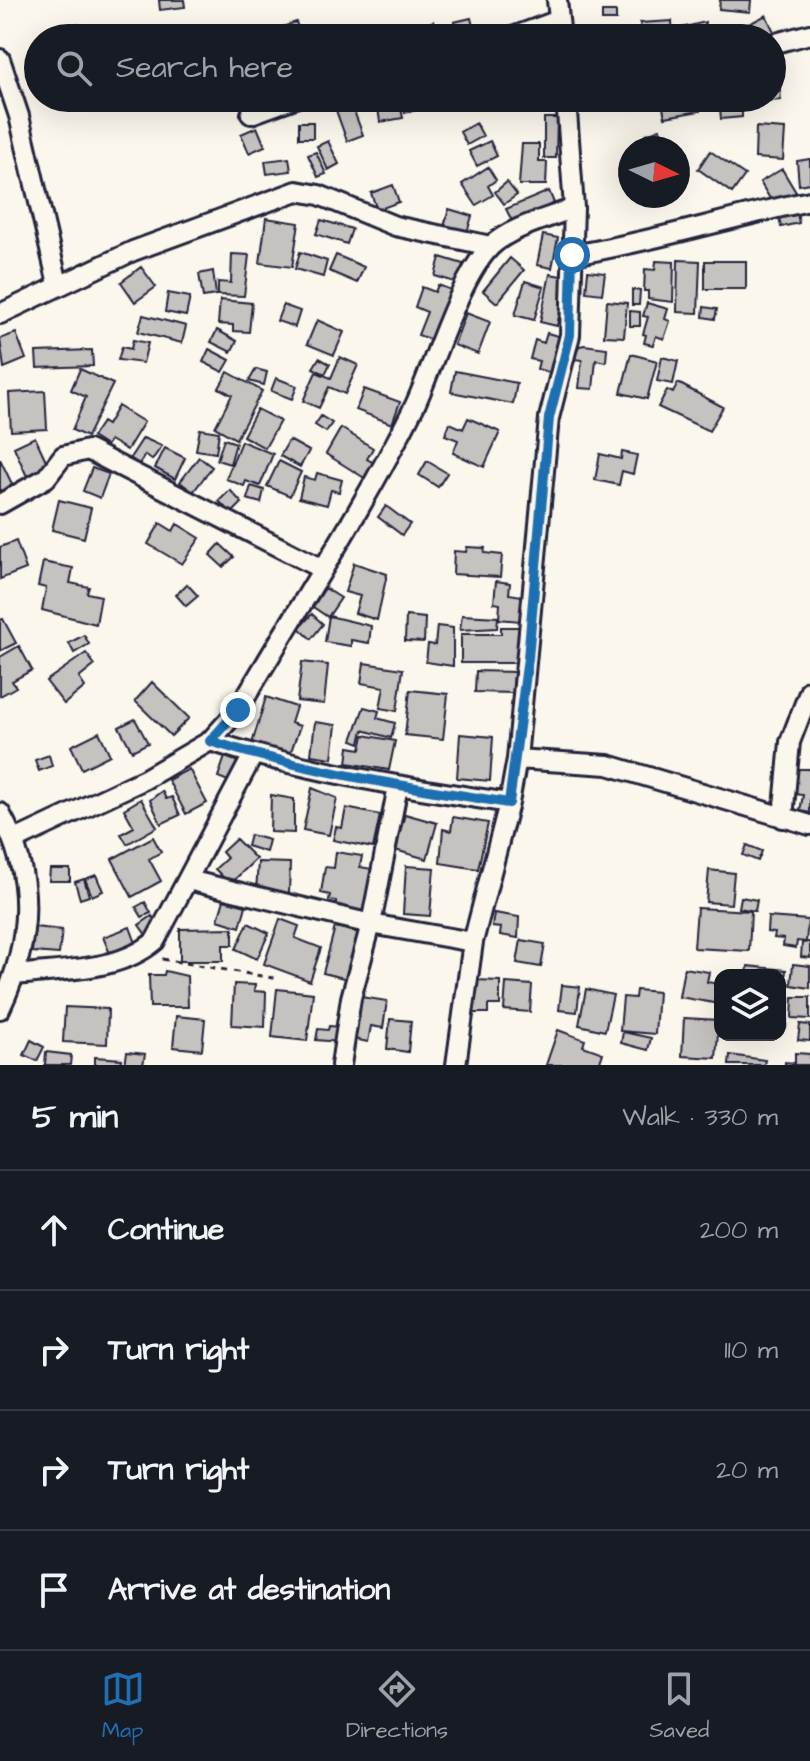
<!DOCTYPE html>
<meta charset="utf-8">
<style>
body{margin:0;font-family:"Architects Daughter",sans-serif;background:#242831;color:#f1f3f6}
.controls{position:absolute;right:24px;bottom:24px;display:grid;overflow:hidden;border-radius:16px;box-shadow:0 8px 32px #0002}
.controls button{width:72px;height:72px;display:grid;place-items:center;padding:0;border:0;border-bottom:2px solid #363941;background:#171b24;color:#f1f3f6;font:40px sans-serif}
.compass{position:absolute;left:618px;top:136px;width:72px;height:72px;border-radius:50%;background:#171b24;box-shadow:0 8px 32px #0002;rotate:95deg}
.stop{position:absolute;width:24px;height:24px;margin:-18px;border:6px solid #1f6fb2;border-radius:50%;background:#fff}
.stop.end{background:#1f6fb2;border-color:#fff;box-shadow:0 2px 8px #0008}
.list{margin:0;padding:0;list-style:none}
h2{display:flex;justify-content:space-between;align-items:center;height:104px;margin:0;padding:0 32px;font-size:34px}
h2 small{font-size:26px;font-weight:400;color:#9ea1a6}
.list li{display:grid;grid-template-columns:52px 1fr auto;gap:24px;align-items:center;box-sizing:border-box;height:120px;padding:0 32px;border-top:2px solid #363941}
.list b{display:block;font-size:30px;white-space:nowrap}
.list em{font-size:26px;font-style:normal;color:#9ea1a6}
.icon{flex:none;width:44px;height:44px;fill:none;stroke:currentColor;stroke-width:2;stroke-linecap:round;stroke-linejoin:round}
.map{position:relative;flex:none;width:810px;height:1065px;overflow:hidden}
.search{position:absolute;background:#171b24;box-shadow:0 8px 32px #0002;left:24px;right:24px;top:24px;height:88px;display:flex;align-items:center;gap:20px;box-sizing:border-box;padding:0 28px;border-radius:44px;color:#9ea1a6;font-size:30px}
.sheet{height:584px;background:#171b24}
nav{display:flex;justify-content:space-around;align-items:center;box-sizing:border-box;height:112px;border-top:2px solid #363941;background:#171b24;font-size:22px;color:#9ea1a6}
nav a{display:grid;justify-items:center;gap:4px}
nav .on{color:#1f6fb2}
.map>svg:first-child{display:block}
</style>
<div class="map">
<svg width="810" height="1065" viewBox="0 0 810 1065">
<rect width="100%" height="100%" fill="#fbf7ec"/>
<filter id="ink" filterUnits="userSpaceOnUse"><feTurbulence type="fractalNoise" baseFrequency=".0125" numOctaves="2"/><feDisplacementMap in="SourceGraphic" scale="16" xChannelSelector="R" yChannelSelector="G"/><feConvolveMatrix kernelMatrix="1 2 1 2 8 2 1 2 1" color-interpolation-filters="sRGB"/></filter>
<g filter="url(#ink)">
<path fill="#c6c2c0" stroke="#22223b" stroke-width="2" d="M159 0H184L185 7 160 10Z
M720 0H751L750 12 719 9Z
M602 12H616V20H602Z
M766 15 777 38H753L747 25Z
M471 18 476 38H459L454 22Z
M433 21 442 38H402Z
M672 21 673 38H641L640 23Z
M296 22 302 38H263L261 35Z
M705 22 702 38H681V28Z
M77 24 91 29 89 38H73Z
M772 59H777L781 100 769 101Z
M343 98H349L363 135 347 141 333 102Z
M401 98H425L427 107 405 113Z
M661 98H711V100L698 103 700 111 665 117Z
M400 104 403 118 380 122 378 108Z
M742 107V117L721 119 720 108Z
M544 118H557L556 158H544Z
M299 122H313V138H299Z
M476 123 483 136 467 145 460 132Z
M257 127 265 146 249 153 241 134Z
M756 127 785 129 783 160 755 158Z
M660 129 668 148H652L646 134Z
M328 141 339 164 328 170 317 146Z
M490 141 497 156 477 166 469 151Z
M522 144H539V162H547L546 185H519Z
M710 151 745 175 732 193 698 169Z
M316 152 326 174 318 177 308 155Z
M289 158 291 171 267 174 265 161Z
M810 159V183L799 185 797 161Z
M488 167 496 180 488 186 493 195 476 205 462 184Z
M782 169 797 194 775 207 760 182Z
M507 182 517 195 504 204 495 192Z
M393 185 399 202 377 210 371 193Z
M549 191 554 203 513 223 506 209Z
M449 209 472 216 466 236 443 230Z
M797 213 799 223 781 227 779 218Z
M266 218 299 223 292 267 260 263Z
M321 220 352 229 347 244 316 234Z
M543 235 558 238 552 268 537 265Z
M300 252 327 261 323 277 295 269Z
M232 254 249 255 244 296 218 295V282L231 283Z
M336 255 364 267 357 283 329 271Z
M440 257 463 264 458 283 435 276Z
M510 258 524 270 497 303 483 291Z
M678 260 700 261 698 313 677 312Z
M656 261 674 262 673 302 648 299V291H644L645 269 655 270Z
M705 261H746V289H705Z
M141 267 156 287 135 302 121 282Z
M213 271 216 295 203 297 199 274Z
M588 271 605 273 602 294 586 292Z
M550 274 567 277 557 326 540 322Z
M525 281 544 287 534 320 515 315Z
M438 285 454 291 435 341 418 335 427 312 415 307 422 287 435 292Z
M632 290H640L639 305H632Z
M168 293 190 297 186 316 165 312Z
M220 300 252 303 249 332 233 331V325L218 324Z
M607 301 627 303 624 337 604 336Z
M647 303 668 309 665 319 670 321 664 339 656 336 653 345 644 343 646 335 643 334 648 317 643 316Z
M283 305 300 311 295 327 277 321Z
M704 307 717 309 715 319 703 317Z
M630 311 640 312V326H630Z
M466 313 490 322 478 354 454 345Z
M143 315 186 326 182 343 138 332Z
M317 320 344 332 334 355 307 344Z
M217 330 237 341 231 352 211 342Z
M16 333 26 359 4 368 0 339Z
M547 333 562 337 552 373 537 369 539 361 530 359 535 340 544 343Z
M133 340 148 343 143 363 118 360 122 347 131 349Z
M584 345 607 348 606 362 596 360 593 389 579 388 582 360 574 359 576 347Z
M209 349 230 360 223 372 203 362Z
M92 350 93 366 37 368 36 352Z
M631 354 657 361 647 399 621 393Z
M340 357 358 365 345 394 329 387 319 408 303 401 316 372 331 378Z
M662 357 678 361 673 384 657 381Z
M319 358 330 364 325 374 313 368Z
M80 369 113 384 87 437 72 430 86 397 71 390Z
M256 369 267 372 264 385 249 381Z
M455 371 517 383 513 404 451 392Z
M228 372 262 391 236 439 215 427 232 395 219 388Z
M276 378 297 386 292 399 271 391Z
M678 383 723 407 709 431 658 407 667 390 673 393Z
M364 389 400 402 392 424 356 410Z
M45 391 47 429 11 431 9 393Z
M118 406 144 422 127 450 110 440 106 446 92 437 102 422 107 425Z
M257 409 280 421 265 448 243 436Z
M321 416 332 423 326 432 315 425Z
M468 418 500 432 484 467 453 453 458 440 445 435 450 423 463 429Z
M341 428 373 448 367 459 376 464 366 479 326 454Z
M200 429 219 432 216 453 196 450Z
M35 437 50 469 28 479 14 447Z
M143 438 162 446 152 460 145 455 139 464 130 458Z
M224 439 236 443 230 464 217 460Z
M289 440 309 451 300 467 280 456Z
M241 441 273 454 260 486 246 481 244 486 226 479Z
M165 448 185 458 175 479 155 468Z
M622 452 637 455 633 474 622 471 619 485 595 480 600 454 621 459Z
M199 457 212 467 193 492 180 482Z
M0 459 13 486 0 493Z
M279 461 301 472 290 496 267 486Z
M427 461 447 473 438 487 419 475Z
M92 468 109 474 100 498 83 491Z
M317 473 342 480 339 492 331 490 327 505 299 498 304 477 315 480Z
M251 486 264 490 261 503 247 499Z
M230 490 242 503 231 514 219 501Z
M59 500 91 508 84 538 52 530Z
M386 506 410 524 402 535 378 517Z
M160 523 173 531 177 524 200 538 182 564 148 544Z
M16 541 26 569 0 579V547Z
M220 544 234 557 223 567 210 555Z
M467 547 485 548 484 553 502 555 500 577 453 574 454 551 466 552Z
M43 562 73 568 70 583 89 587 87 593 101 596 96 624 42 610 46 588 38 586Z
M354 563 387 574 377 620 355 613 360 596 345 592Z
M496 581 510 583 509 594 522 596 520 621 499 619 500 604 494 603Z
M187 584 198 596 186 606 176 595Z
M325 588 341 598 328 617 313 607Z
M312 614 323 624 311 639 299 628Z
M462 615 498 617 497 628 460 630Z
M329 616 371 626 369 643 351 640V646L325 642Z
M406 616 425 618 424 642 405 641Z
M3 619 16 643 0 651V620Z
M437 626 453 628V666L426 662 428 644 435 645Z
M501 627H524L520 663H461V634H501Z
M84 635 89 644 74 653 69 643Z
M19 646 32 670 12 681 16 687 0 696V657Z
M86 653 95 665 79 678 85 687 64 704 46 681Z
M302 662 328 665 324 704 297 701Z
M364 663 403 669 397 711 380 708 384 687 361 683Z
M476 671 514 672 513 693 475 692Z
M152 682 189 718 171 736 135 701Z
M410 690 448 694 443 739 405 735Z
M266 697 296 707 291 723 300 726 288 760 251 747Z
M364 707 379 711 377 718 395 723 391 738 363 730 360 743 352 740Z
M135 719 148 743 132 751 119 727Z
M315 722 336 725 332 758 311 755Z
M99 732 110 755 82 769 71 746Z
M460 734 493 737 490 781 457 778Z
M364 735 395 741 389 770 347 763 349 747 361 749Z
M49 755 52 766 39 771 35 760Z
M225 757 241 763 233 783 218 777Z
M189 769 207 803 186 814 168 780Z
M798 769H810V813L800 811 803 795 794 794Z
M312 788 337 798 329 835 303 830Z
M162 791 166 799 172 797 180 815 161 824 150 800Z
M271 795 294 799V833L270 832Z
M141 799 157 827 127 844 121 834 134 827 124 809Z
M346 808 380 815 373 848 333 840 336 827 342 828Z
M405 814 437 823 427 859 395 850Z
M453 817 488 823 478 869 440 863 443 829 451 831Z
M250 835 269 840 266 852 247 846Z
M153 837 161 852 149 859 161 881 132 897 112 859Z
M236 839 256 859 230 884 215 869 227 858 222 852Z
M747 845 762 851 758 861 743 855Z
M336 852 362 856 360 867 372 869 365 912 336 907V901L329 900 330 895 321 893 325 867 334 868Z
M258 862 290 863 289 893 256 892Z
M406 866 434 868 430 916 403 914Z
M50 869H70V881H49Z
M709 870 734 873 731 904 706 902Z
M96 875 103 891 92 896 85 879Z
M84 879 89 896 80 899 75 882Z
M741 897 757 900 755 911 739 908Z
M224 900 246 906 240 927 218 920Z
M145 902 151 913 142 917 136 907Z
M697 908 751 911 749 951 694 948Z
M494 913 519 917 518 938 500 935 501 928 492 927Z
M152 916 159 927 146 935 139 925Z
M768 917 808 920 806 942 797 941 796 948 783 946 784 939 774 938 775 933 767 932Z
M280 919 299 926 295 938 321 948 310 981 264 964Z
M248 923 269 933 257 959 236 949Z
M34 927 62 930 59 954 32 952Z
M130 927 137 946 111 956 103 937Z
M335 927 364 934 352 980 323 973Z
M233 928V945H223V961H180V929Z
M521 940 545 944 541 967 517 963Z
M810 942V958L801 957 802 943Z
M793 964 810 966V988L791 985Z
M748 966 786 970 785 982H780V975H747Z
M684 968 709 972 707 982 720 984V1004L679 997Z
M165 971 187 976 188 1007H150L149 975H164Z
M475 980 500 981V1005H488V1013H473Z
M506 983 532 985 530 1012 504 1010Z
M234 984 255 985 254 991 266 992 265 1027 232 1025Z
M562 985 580 987 577 1012 559 1010Z
M277 989 313 993 307 1041 272 1037Z
M586 989 613 995 605 1031 579 1025Z
M636 990 658 992 655 1034 620 1031 623 997 635 998Z
M361 997 387 1001 383 1028 371 1026 368 1042 354 1039Z
M793 997H810V1019L792 1018Z
M780 1005 788 1006 786 1028 780 1027Z
M65 1007 108 1009 107 1044 63 1042Z
M176 1016 205 1019 202 1050 173 1047Z
M684 1018 719 1020 716 1058 682 1056Z
M390 1019 411 1021 408 1052 387 1049Z
M800 1024 810 1025V1041L798 1040Z
M329 1026 340 1027V1042L316 1040 318 1029 328 1030Z
M558 1030 585 1040 583 1046 603 1053 599 1065H546Z
M623 1032 651 1038 648 1050 621 1043Z
M31 1040 44 1047 37 1061 24 1055Z
M46 1052 71 1055 70 1065H45Z
M127 1052 145 1054 143 1065H125Z
M795 1053 810 1054V1065H785V1062L795 1063Z
M730 1055 765 1060 764 1065H729Z
M95 1057 122 1059 121 1065H95Z"/>
<g fill="none" stroke-linecap="round" stroke-linejoin="round">
<g stroke="#22223b" stroke-width="24">
<path id="minor" d="M557 0 561 38
M510 38 559 20
M772 44 810 34
M0 59 19 116 58 284
M251 114 295 98
M572 255C653 242 730 217 810 201
M0 314 133 251 297 191 319 195 395 226 491 246
M0 504 46 478 63 456 88 450 322 569
M210 741C311 773 405 787 509 803
M517 759 608 765 810 825
M0 813C36 877 31 944 0 1009
M783 818 790 742 810 690
M15 840 145 779 210 741 238 710C297 609 363 510 415 405 435 362 459 278 491 246 511 227 549 218 574 208
M188 880 371 924 473 942
M16 975C62 969 119 972 155 941L253 755
M341 1065 351 998 371 924 398 786
M456 1065 473 942 509 803 517 759 549 418 570 335 574 208 566 98"/>
</g>
<path stroke="#22223b" stroke-width="3" stroke-dasharray="6 6" stroke-linecap="butt" d="M162 959 279 979"/>
<use href="#minor" stroke="#fbf7ec" stroke-width="18"/>
</g>
</g>
<g fill="none" stroke-linecap="round" stroke-linejoin="round" filter="url(#ink)">
<path stroke="#1f6fb2" stroke-width="10" d="M238 710 210 741C308 772 407 787 509 803L528 658 549 418 570 335 572 255"/>
</g>
</svg>
<div class="controls">
<button><svg class="icon" aria-label="layers" viewBox="0 0 24 24"><path d="M12 4l9 5-9 5-9-5zM3 14l9 5 9-5"/></svg></button>
</div>
<svg class="compass" viewBox="-18 -18 36 36"><path d="M0-13l5 13h-10z" fill="#e53935"/><path d="M0 13l5-13h-10z" fill="#9ea1a6"/></svg>
<div class="stop" style="left:572px;top:255px"></div>
<div class="stop end" style="left:238px;top:710px"></div>
<div class="search"><svg class="icon" aria-label="search" viewBox="0 0 24 24"><circle cx="10" cy="10" r="6"/><path d="M15 15l6 6"/></svg>Search here</div>
</div>
<section class="sheet">
<h2>5 min<small>Walk · 330 m</small></h2>
<ul class="list">
<li><svg class="icon" aria-label="ahead" viewBox="0 0 24 24"><path d="M12 20V5M6 11l6-6 6 6"/></svg><div><b>Continue</b></div><em>200 m</em></li>
<li><svg class="icon" aria-label="right" viewBox="0 0 24 24"><path d="M7 20v-9h11M14 6l5 5-5 5"/></svg><div><b>Turn right</b></div><em>110 m</em></li>
<li><svg class="icon" aria-label="right" viewBox="0 0 24 24"><path d="M7 20v-9h11M14 6l5 5-5 5"/></svg><div><b>Turn right</b></div><em>20 m</em></li>
<li><svg class="icon" aria-label="arrive" viewBox="0 0 24 24"><path d="M6 21V4h12l-3 4 3 4H6"/></svg><div><b>Arrive at destination</b></div></li>
</ul>
</section>
<nav>
<a class="on"><svg class="icon" aria-label="map" viewBox="0 0 24 24"><path d="M3 6l6-2 6 2 6-2v14l-6 2-6-2-6 2zM9 4v14M15 6v14"/></svg>Map</a>
<a><svg class="icon" aria-label="directions" viewBox="0 0 24 24"><path d="M12 3l9 9-9 9-9-9zM9 14v-3h6M13 9l2 2-2 2"/></svg>Directions</a>
<a><svg class="icon" aria-label="saved" viewBox="0 0 24 24"><path d="M7 4h10v16l-5-4-5 4z"/></svg>Saved</a>
</nav>
